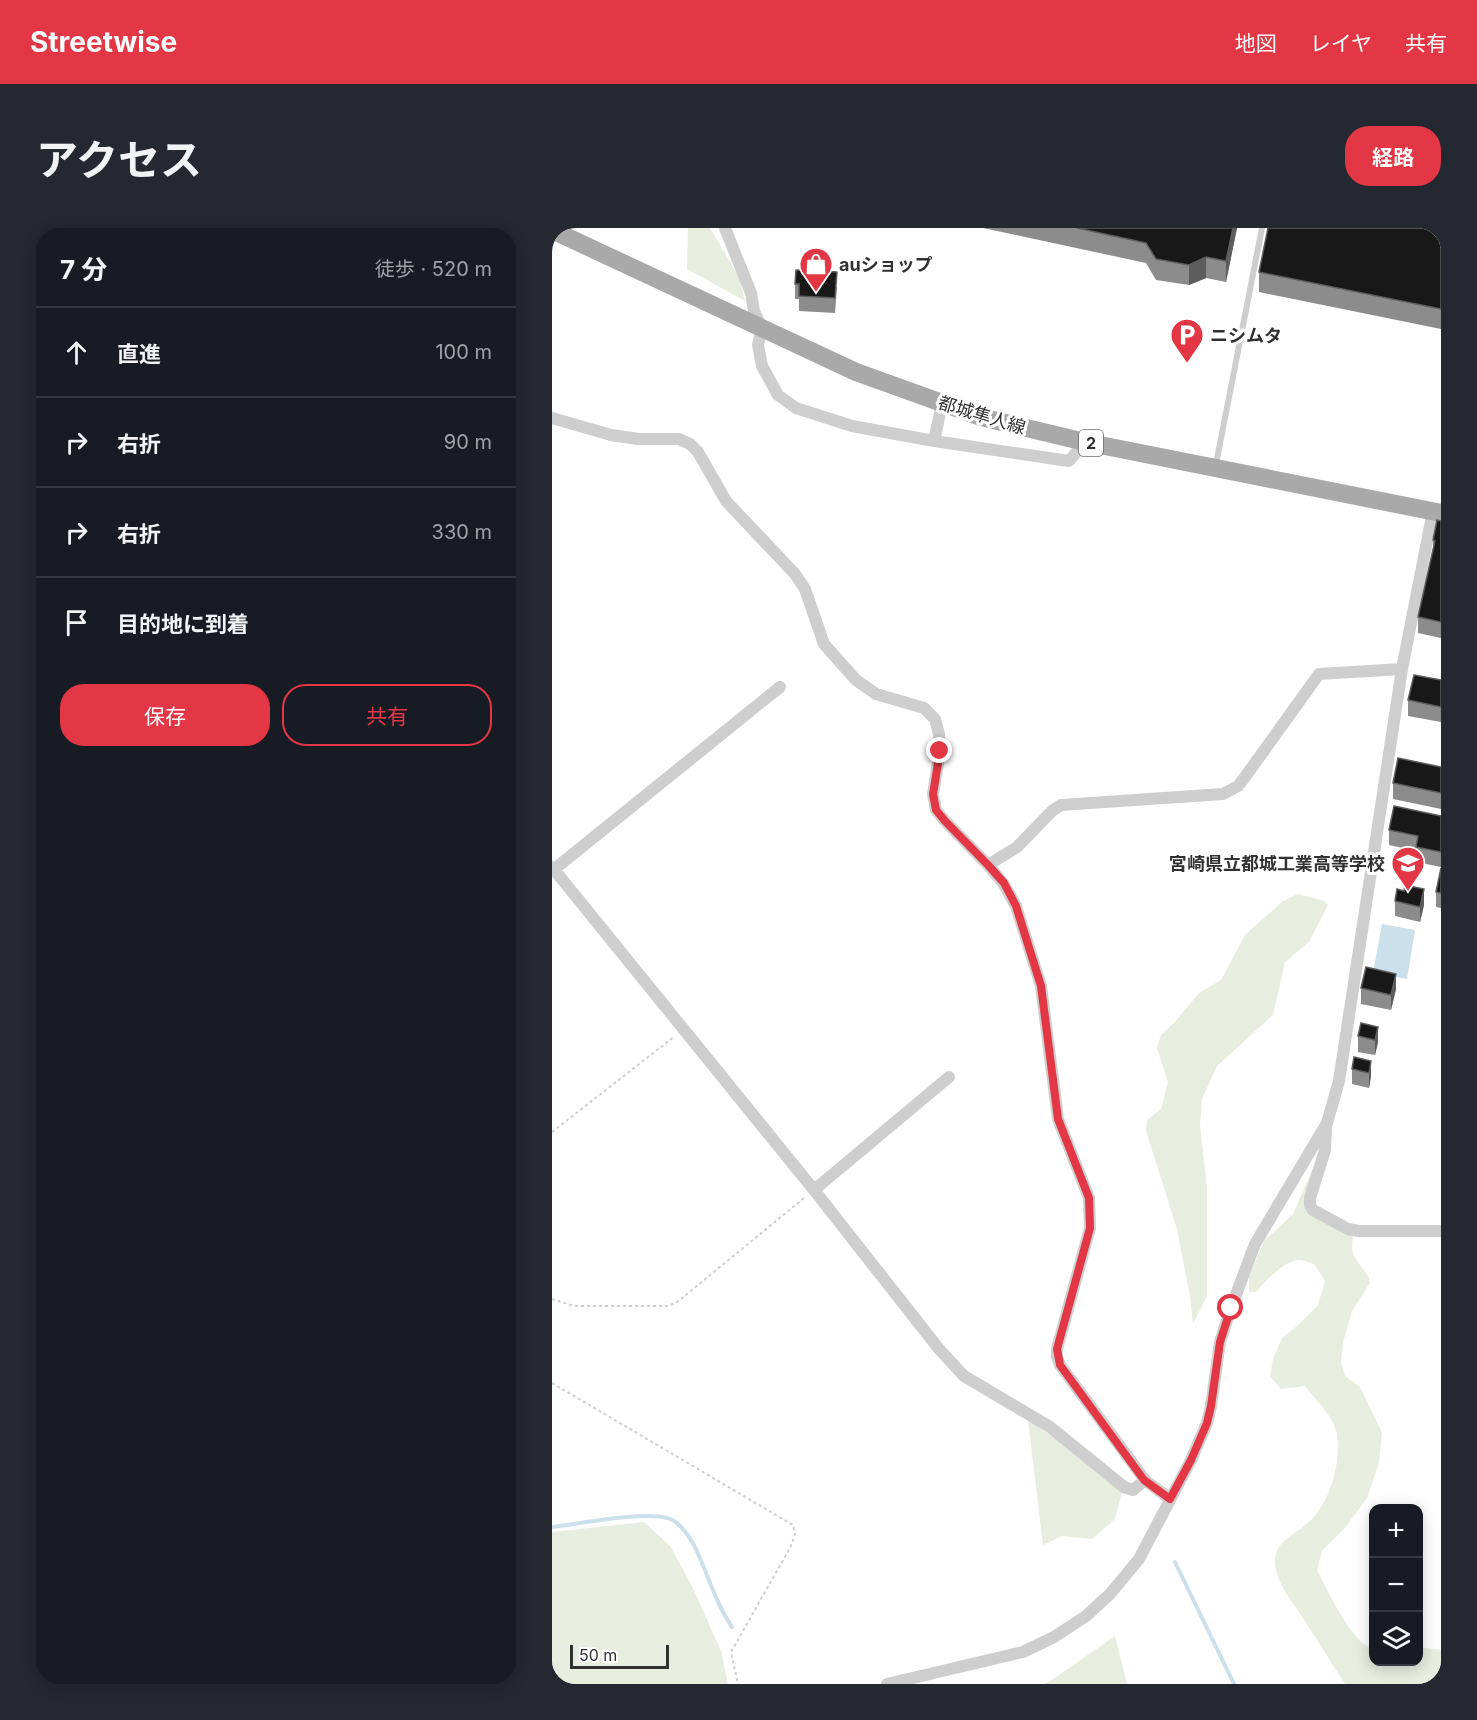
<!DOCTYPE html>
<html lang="ja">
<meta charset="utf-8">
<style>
body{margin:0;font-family:Inter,"Noto Sans JP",sans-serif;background:#242831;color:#f1f3f6}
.controls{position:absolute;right:18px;bottom:18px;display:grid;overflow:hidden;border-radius:12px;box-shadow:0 3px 15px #0003}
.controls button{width:54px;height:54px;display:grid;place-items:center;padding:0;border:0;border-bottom:2px solid #363941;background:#171b24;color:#f1f3f6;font:30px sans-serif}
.scale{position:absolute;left:18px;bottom:15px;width:99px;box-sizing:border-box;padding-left:6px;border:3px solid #313131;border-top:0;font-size:16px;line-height:21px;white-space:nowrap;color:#313131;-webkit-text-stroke:4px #fff;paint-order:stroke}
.stop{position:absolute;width:18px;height:18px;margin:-14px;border:4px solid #e33745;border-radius:50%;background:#fff}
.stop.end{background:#e33745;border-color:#fff;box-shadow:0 2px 6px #0008}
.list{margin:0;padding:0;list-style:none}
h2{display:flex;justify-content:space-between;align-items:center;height:78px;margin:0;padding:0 24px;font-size:26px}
h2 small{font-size:20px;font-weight:400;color:#9ea1a6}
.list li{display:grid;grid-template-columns:39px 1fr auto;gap:18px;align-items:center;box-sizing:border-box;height:90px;padding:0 24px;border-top:2px solid #363941}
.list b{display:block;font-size:22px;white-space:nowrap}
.list em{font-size:20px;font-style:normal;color:#9ea1a6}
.actions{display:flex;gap:12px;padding:18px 24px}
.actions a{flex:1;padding:14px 0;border:2px solid #e33745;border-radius:24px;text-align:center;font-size:21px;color:#e33745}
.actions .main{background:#e33745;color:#fff}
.icon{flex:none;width:33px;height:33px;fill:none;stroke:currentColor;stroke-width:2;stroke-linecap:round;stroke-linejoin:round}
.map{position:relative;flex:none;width:889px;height:1456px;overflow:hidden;border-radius:24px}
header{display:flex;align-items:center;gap:36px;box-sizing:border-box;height:84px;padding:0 30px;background:#e33745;color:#fff}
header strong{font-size:28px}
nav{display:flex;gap:33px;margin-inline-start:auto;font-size:21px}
.intro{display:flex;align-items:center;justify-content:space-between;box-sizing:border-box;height:144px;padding:0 36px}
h1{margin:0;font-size:42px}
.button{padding:15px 27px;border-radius:24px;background:#e33745;color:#fff;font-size:21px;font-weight:700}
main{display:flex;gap:36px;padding:0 36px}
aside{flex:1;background:#171b24;border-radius:24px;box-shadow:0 3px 15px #0003}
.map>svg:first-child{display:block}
</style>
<header>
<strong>Streetwise</strong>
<nav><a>地図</a><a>レイヤ</a><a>共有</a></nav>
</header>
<div class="intro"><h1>アクセス</h1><a class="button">経路</a></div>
<main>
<aside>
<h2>7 分<small>徒歩 · 520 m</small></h2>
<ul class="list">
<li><svg class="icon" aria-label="ahead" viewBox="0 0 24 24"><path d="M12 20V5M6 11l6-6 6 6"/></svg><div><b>直進</b></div><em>100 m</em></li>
<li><svg class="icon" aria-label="right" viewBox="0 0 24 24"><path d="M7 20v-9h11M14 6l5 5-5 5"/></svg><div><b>右折</b></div><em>90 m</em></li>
<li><svg class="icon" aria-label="right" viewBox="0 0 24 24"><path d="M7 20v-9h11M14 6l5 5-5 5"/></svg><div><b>右折</b></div><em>330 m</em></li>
<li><svg class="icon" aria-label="arrive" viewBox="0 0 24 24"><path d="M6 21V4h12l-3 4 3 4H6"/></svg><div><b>目的地に到着</b></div></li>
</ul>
<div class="actions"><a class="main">保存</a><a>共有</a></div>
</aside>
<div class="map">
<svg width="889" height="1456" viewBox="0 0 889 1456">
<rect width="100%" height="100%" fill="#fff"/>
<path fill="#e7eddf" d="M136 0H158L187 49 193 73 135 41Z
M746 666 772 673 776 677 757 714 733 734 721 787 665 838 650 871 648 897 655 960V1068L641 1096 638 1068 625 1001 594 903 595 892 609 881 616 854 605 820 609 807 623 794 647 765 669 752 693 707 731 673Z
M766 929 754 970 801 1005C801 1012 799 1019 801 1025 805 1037 816 1043 818 1055L800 1083 791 1114 789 1135 793 1148 808 1159 830 1205 827 1235 815 1270 792 1301 770 1323 765 1342C776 1363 799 1414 821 1421L822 1434H866L867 1419 889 1422V1456H793C779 1434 765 1412 751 1390 741 1374 725 1356 723 1337 721 1312 743 1308 758 1293 779 1274 792 1227 783 1199 778 1185 762 1170 753 1158L729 1161 718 1148 721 1131 730 1110 745 1098 766 1077 773 1053 762 1036C758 1035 752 1032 748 1032 734 1031 712 1054 704 1064H697V1049L712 1013 741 986Z
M476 1192 509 1215 570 1264 563 1291 540 1311 510 1308 491 1317Z
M92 1294 118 1318 140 1358 169 1423 176 1456H0V1304Z
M563 1408 575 1456H492L497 1454Z"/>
<path fill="#cce0ec" d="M830 696 863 702 855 751 821 745Z"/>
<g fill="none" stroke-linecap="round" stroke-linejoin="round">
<path stroke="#cce0ec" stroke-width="4" d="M0 1299C27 1296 91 1283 115 1290 129 1293 142 1315 147 1328 158 1353 165 1377 180 1399
M623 1334 682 1456"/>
<path stroke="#cecece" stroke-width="2" stroke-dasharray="3 3" stroke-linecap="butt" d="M0 904 123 808
M0 1071 22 1078H115L124 1075 252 970
M0 1155 241 1297 243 1307 238 1320 179 1424 186 1456"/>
<path stroke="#cecece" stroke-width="6" d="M664 236 710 0"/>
<path stroke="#cecece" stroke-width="12" d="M173 0 199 65 202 83 210 100 206 117 210 138 226 167 244 180 300 198 382 213 517 233 533 214
M0 190 59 207 86 211H127L138 216 146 224 174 273 243 346 253 361 272 416 304 452 324 466 372 480 383 491 387 506 388 523 381 566 384 582 393 593 436 637 451 655 464 678 489 758 506 891 537 970 538 1000 505 1121V1129L508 1137 593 1252 618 1271
M382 213 390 176
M436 637 465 619 500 583 509 577 671 566 686 558 693 549 767 446 850 441
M0 639 262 962 387 1121 412 1148 498 1199 572 1259 581 1262 593 1252
M0 643 228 459
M774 899 773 922 758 970V977L761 982 796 1001 807 1003H889
M262 962 397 849
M335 1456 471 1424 502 1409 534 1388 558 1366 587 1331 639 1232 655 1195 659 1178 668 1114 679 1080 703 1016 775 895 787 853 850 441 881 283"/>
<path stroke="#a9a9a9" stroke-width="18" d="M0 2 304 144 429 189 533 214 889 285"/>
</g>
<path fill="#8c8c8c" d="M431 0H685L674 54 654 50 637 57 604 52 594 35Z
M889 0V101L707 64V44Z
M243 56 285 59 283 85 247 83V71H243Z
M889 293V410L866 405V389L881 320V312Z
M889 452V494L856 488V472Z
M889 539V581L841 571V555Z
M889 588V639L864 634V623L837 617V602Z
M889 640V680L884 679V664Z
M843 673 872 677 868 694 843 688Z
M809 760 844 761 839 782 809 776Z
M826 799V814L823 827 806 824V808Z
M819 833V848L817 860 800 856V841Z"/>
<path fill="#5d5d5d" d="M681 0H685L674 54V33Z
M654 29V50L637 57V37Z
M872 661V677L868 694V679Z
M844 746V761L839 782V767Z
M826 799V814L823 827V812Z
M819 833V848L817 860V845Z"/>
<path fill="#181818" stroke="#5d5d5d" stroke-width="1.5" d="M525 0H681L674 33 654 29 637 37 604 31 594 15Z
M716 0H889V81L707 44Z
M244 42 285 44 283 70 247 68V56H243Z
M885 292 889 293V394L866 389 883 313 881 312Z
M862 447 889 452V479L856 472Z
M846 530 889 539V565L841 555Z
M842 578 889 588V624L864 619 866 608 837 602Z
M889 640V665L884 664Z
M853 657 872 661 868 679 843 673 845 661 852 663Z
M814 739 844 746 839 767 809 760Z
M809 795 826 799 823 812 806 808Z
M802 829 819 833 817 845 800 841Z"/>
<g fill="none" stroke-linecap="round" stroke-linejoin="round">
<path stroke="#e33745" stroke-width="8" d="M388 523 381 566 384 582 393 593 436 637 452 655 464 678 489 758 506 891 537 970 538 1000 505 1121 508 1137 592 1252 618 1271 639 1232 655 1195 659 1178 668 1114 679 1080"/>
</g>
<defs>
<g id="shop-pin" transform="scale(1.725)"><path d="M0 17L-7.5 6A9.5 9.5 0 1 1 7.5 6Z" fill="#e33745" stroke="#fff"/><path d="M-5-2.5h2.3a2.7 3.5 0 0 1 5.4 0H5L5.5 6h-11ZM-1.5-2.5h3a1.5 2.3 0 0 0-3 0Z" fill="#fff"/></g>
<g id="parking-pin" transform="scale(1.725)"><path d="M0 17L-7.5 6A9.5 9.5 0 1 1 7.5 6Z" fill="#e33745" stroke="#fff"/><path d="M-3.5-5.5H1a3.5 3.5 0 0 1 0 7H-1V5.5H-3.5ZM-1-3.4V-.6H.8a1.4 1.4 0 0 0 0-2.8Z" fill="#fff"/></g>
<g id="school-pin" transform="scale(1.725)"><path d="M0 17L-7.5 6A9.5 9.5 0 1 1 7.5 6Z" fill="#e33745" stroke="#fff"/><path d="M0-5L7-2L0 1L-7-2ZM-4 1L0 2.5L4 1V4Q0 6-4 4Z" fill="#fff"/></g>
</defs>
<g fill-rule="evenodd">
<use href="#shop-pin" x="264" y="36"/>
<use href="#parking-pin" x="635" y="107"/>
<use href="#school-pin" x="856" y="635"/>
</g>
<g text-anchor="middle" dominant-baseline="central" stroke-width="6" stroke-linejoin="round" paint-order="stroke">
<rect fill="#fff" stroke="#6f6f6f" stroke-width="1.5" x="527" y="202" width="24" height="26" rx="4.5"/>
<g font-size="16" font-weight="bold" fill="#313131">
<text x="539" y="215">2</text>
</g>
<g font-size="18" font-weight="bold" fill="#313131" stroke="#fff" text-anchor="start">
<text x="287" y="36">auショップ</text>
<text x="658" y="107">ニシムタ</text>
<text x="833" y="635" text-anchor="end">宮崎県立都城工業高等学校</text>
</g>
<g font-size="18" fill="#313131" stroke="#fff">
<text transform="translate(430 187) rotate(17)">都城隼人線</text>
</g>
</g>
</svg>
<div class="controls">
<button>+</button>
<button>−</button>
<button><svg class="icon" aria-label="layers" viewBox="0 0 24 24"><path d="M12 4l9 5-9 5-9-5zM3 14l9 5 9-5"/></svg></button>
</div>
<div class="scale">50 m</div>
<div class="stop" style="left:679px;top:1080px"></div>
<div class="stop end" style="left:388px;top:523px"></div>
</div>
</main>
